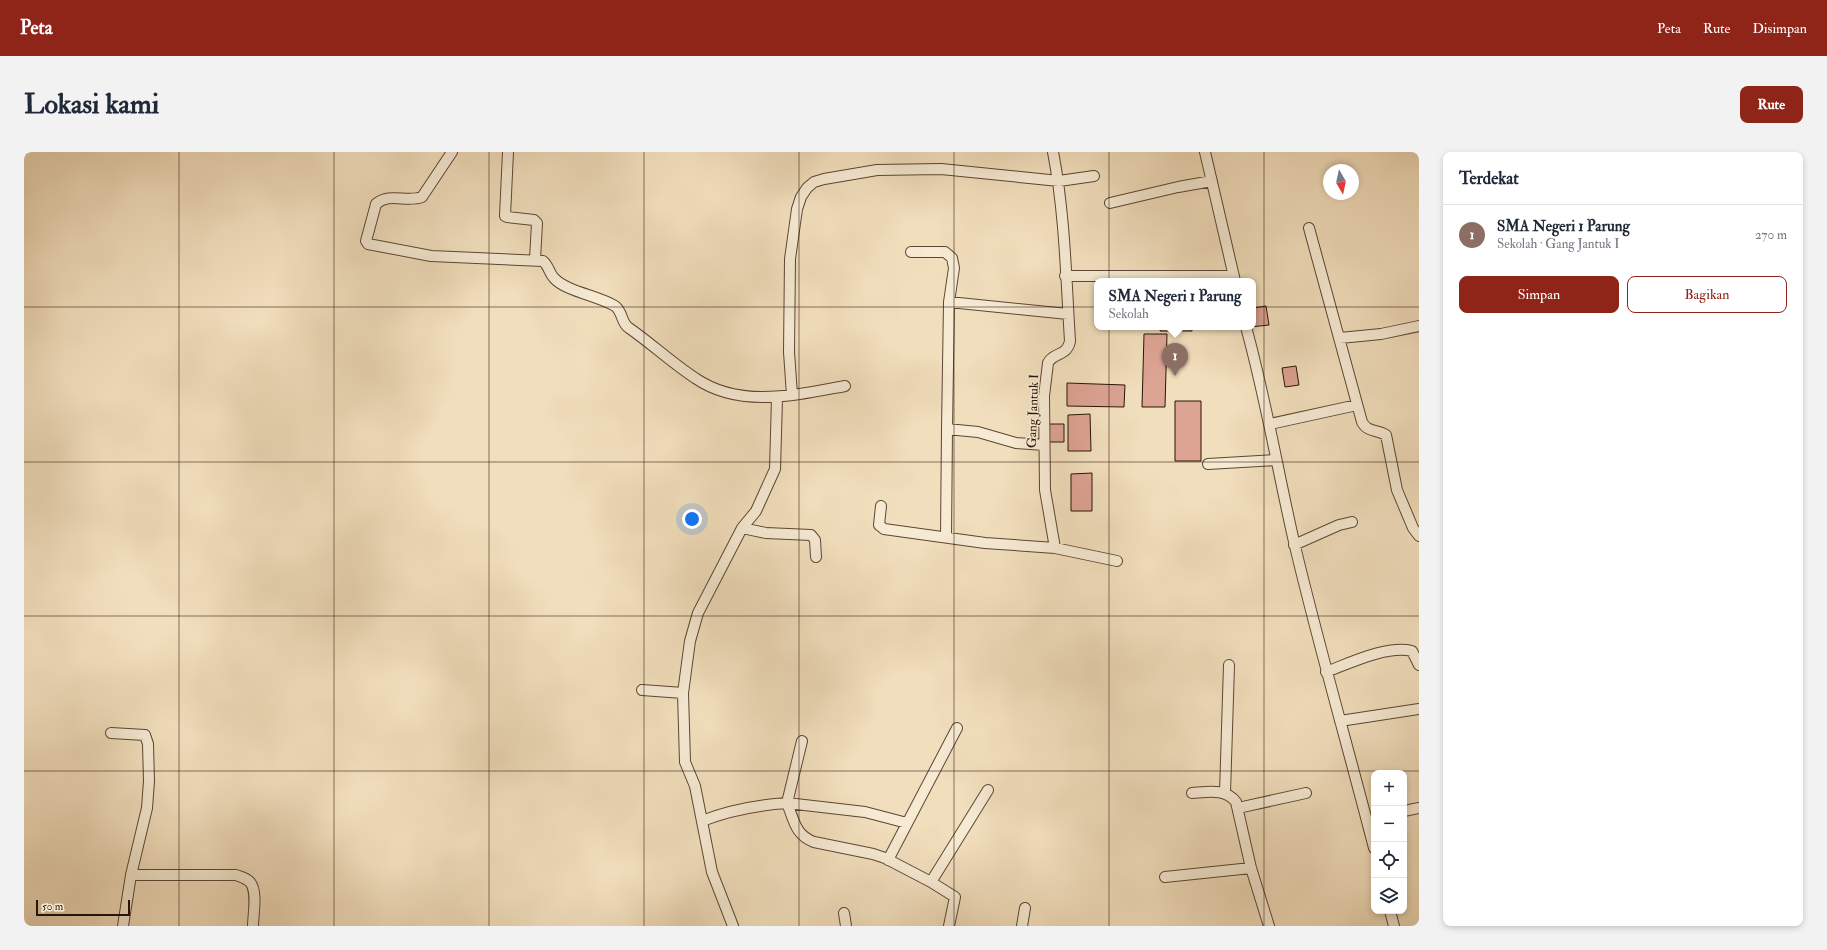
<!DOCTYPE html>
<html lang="id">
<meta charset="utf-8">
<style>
body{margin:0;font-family:"IM FELL Double Pica",serif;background:#f2f2f3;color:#1f2937}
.controls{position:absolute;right:12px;bottom:12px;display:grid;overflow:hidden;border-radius:8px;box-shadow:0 2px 6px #0003}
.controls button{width:36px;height:36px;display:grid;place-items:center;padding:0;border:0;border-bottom:1px solid #e0e1e3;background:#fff;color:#1f2937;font:20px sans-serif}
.compass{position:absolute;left:1299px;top:12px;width:36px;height:36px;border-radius:50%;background:#fff;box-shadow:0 2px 6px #0003;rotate:171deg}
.scale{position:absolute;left:12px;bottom:10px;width:94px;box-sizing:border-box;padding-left:4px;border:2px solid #2a1407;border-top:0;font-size:11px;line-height:14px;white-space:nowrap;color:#2a1407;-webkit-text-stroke:3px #f6ead3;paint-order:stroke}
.you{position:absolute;left:668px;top:367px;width:14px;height:14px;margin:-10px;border:3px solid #fff;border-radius:50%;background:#1a73e8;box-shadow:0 0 0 6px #1a73e833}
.badge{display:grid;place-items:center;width:26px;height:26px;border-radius:50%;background:#8f2418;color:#fff;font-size:13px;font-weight:700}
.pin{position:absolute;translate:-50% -33px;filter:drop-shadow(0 1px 2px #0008)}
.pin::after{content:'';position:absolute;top:21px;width:14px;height:12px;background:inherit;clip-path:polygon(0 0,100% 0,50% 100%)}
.popup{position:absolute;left:1070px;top:126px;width:162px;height:52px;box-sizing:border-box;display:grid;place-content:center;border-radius:8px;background:#fff;filter:drop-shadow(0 1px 3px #0005);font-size:13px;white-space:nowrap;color:#747a83}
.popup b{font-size:15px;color:#1f2937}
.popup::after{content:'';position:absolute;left:50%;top:100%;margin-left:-8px;border:8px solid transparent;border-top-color:#fff}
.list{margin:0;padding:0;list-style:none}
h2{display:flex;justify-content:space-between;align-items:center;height:52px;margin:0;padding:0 16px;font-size:17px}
h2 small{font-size:13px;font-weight:400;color:#747a83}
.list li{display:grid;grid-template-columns:26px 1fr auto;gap:12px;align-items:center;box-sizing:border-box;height:60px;padding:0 16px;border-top:1px solid #e0e1e3}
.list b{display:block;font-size:15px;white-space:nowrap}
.list p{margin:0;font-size:13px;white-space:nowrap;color:#747a83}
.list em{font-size:13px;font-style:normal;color:#747a83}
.actions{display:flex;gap:8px;padding:12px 16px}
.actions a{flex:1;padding:9px 0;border:1px solid #8f2418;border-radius:8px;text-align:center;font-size:14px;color:#8f2418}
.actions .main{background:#8f2418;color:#fff}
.icon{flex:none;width:22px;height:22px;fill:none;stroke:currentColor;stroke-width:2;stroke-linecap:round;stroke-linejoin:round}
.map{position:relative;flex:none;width:1395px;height:774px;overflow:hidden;border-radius:8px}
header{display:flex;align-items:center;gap:24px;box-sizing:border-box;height:56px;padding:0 20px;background:#8f2418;color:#fff}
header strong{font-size:19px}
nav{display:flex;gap:22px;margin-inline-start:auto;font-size:14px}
.intro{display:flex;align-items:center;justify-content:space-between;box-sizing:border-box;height:96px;padding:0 24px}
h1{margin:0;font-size:28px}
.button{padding:10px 18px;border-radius:8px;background:#8f2418;color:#fff;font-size:14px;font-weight:700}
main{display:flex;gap:24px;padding:0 24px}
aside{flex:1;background:#fff;border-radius:8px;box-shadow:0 2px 6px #0003}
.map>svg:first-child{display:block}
</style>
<header>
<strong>Peta</strong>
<nav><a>Peta</a><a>Rute</a><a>Disimpan</a></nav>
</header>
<div class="intro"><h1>Lokasi kami</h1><a class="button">Rute</a></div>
<main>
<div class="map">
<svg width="1395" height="774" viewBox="0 0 1395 774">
<rect width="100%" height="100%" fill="#f1debc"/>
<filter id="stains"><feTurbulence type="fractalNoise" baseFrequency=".005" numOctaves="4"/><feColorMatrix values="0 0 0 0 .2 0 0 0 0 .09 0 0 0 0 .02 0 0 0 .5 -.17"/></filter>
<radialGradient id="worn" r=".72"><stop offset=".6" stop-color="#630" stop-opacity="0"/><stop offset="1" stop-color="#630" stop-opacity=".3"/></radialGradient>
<path fill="#dda393" stroke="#2a1407" d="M1242 154 1245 173 1226 175H1229V156Z
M1137 175H1168V179H1136Z
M1120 182H1143L1141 255H1118Z
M1272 214 1275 233 1261 235 1258 216Z
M1043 231 1101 233 1100 255 1043 254Z
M1151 249H1177V309H1151Z
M1066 262 1067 299H1044V263Z
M1025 272H1040V290H1024Z
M1068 321V359H1047V322Z"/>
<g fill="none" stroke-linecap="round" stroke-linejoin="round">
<g stroke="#5c4634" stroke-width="12">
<path id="minor" d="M428 0 398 45C383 51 365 40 352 52L342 89 344 92 407 104 519 109C525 114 525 121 530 126 541 139 575 144 591 154 599 160 597 171 605 176 628 192 648 211 671 226 716 257 772 243 821 234
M484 0 481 64 483 65 510 68 513 71 511 108
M1029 0C1041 62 1042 126 1046 189 1043 205 1029 200 1024 211L1020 244 1021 338 1031 396 1093 409
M1181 0 1211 129
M1086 51 1154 35 1188 29
M1285 76 1338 270C1344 281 1353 277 1362 283L1373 338 1389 376 1395 384
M887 100H921L928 106 930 116 925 150 923 277
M1041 124H1210
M925 150 1044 162
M1222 175C1242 247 1254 321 1271 394 1295 495 1324 595 1350 696
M1316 186 1357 182 1395 174
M768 243 765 200 766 107 773 57 777 45 783 36 790 30 800 27 853 18 917 17 1035 29 1070 24
M1246 272 1333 253
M1184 312 1252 308
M857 354 855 373 860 377 961 391 1031 396
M718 376 742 381 787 383 791 388 792 405
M922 385 923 277 954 280 992 291 1020 293
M1270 393 1315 373 1328 370
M1302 520C1326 511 1363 493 1388 499L1395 513
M618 538 659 541
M1316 569 1395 557
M87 581 121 583 124 592 125 629 123 656 107 723 99 774
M778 589 763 651 841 660 883 671
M1168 641C1183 640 1202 636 1212 650L1227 716 1245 774
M1201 641 1205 513
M1214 656 1282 641
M1380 659 1395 656
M678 669C706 658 734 653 763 651 770 668 771 683 790 690L849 702 861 706 907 730 964 638
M864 708 933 576
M107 723H212C217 725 222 726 226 730 234 740 229 762 229 774
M1141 725 1227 716
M907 730 931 745 925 774
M1366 759 1370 774
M820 761 822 774
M709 774 688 720 671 634 661 610 659 541 666 489 674 461 718 376 732 359 751 317 753 246
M998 774 1001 756"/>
</g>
<path stroke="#2a1407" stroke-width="2.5" stroke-dasharray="3 2" stroke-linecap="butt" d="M0 2 4 0"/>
<use href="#minor" stroke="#f6ead3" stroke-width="10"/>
</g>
<path fill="none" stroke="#2a1407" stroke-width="1" stroke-opacity="0.55" d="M155 0V774M310 0V774M465 0V774M620 0V774M775 0V774M930 0V774M1085 0V774M1240 0V774M0 155H1395M0 310H1395M0 464H1395M0 619H1395"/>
<g text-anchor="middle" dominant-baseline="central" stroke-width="3" stroke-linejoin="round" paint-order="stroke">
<g font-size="13" fill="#2a1407" stroke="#f6ead3">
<text transform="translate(1009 259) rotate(-88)">Gang Jantuk I</text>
</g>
</g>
<rect width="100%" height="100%" filter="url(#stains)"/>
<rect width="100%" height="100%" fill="url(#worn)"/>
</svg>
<div class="controls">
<button>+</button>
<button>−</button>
<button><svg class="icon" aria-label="locate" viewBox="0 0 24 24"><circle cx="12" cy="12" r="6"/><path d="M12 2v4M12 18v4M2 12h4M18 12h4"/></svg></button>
<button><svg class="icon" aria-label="layers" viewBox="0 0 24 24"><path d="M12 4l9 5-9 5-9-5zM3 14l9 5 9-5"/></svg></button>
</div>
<svg class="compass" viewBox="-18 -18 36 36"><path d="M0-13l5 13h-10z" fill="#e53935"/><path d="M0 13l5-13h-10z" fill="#747a83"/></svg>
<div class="scale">50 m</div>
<div class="you"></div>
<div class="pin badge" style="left:1151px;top:224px;background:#8d6e63">1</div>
<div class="popup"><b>SMA Negeri 1 Parung</b>Sekolah</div>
</div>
<aside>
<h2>Terdekat<small></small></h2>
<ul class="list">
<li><span class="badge" style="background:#8d6e63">1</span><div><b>SMA Negeri 1 Parung</b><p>Sekolah · Gang Jantuk I</p></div><em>270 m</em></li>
</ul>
<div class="actions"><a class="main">Simpan</a><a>Bagikan</a></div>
</aside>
</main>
